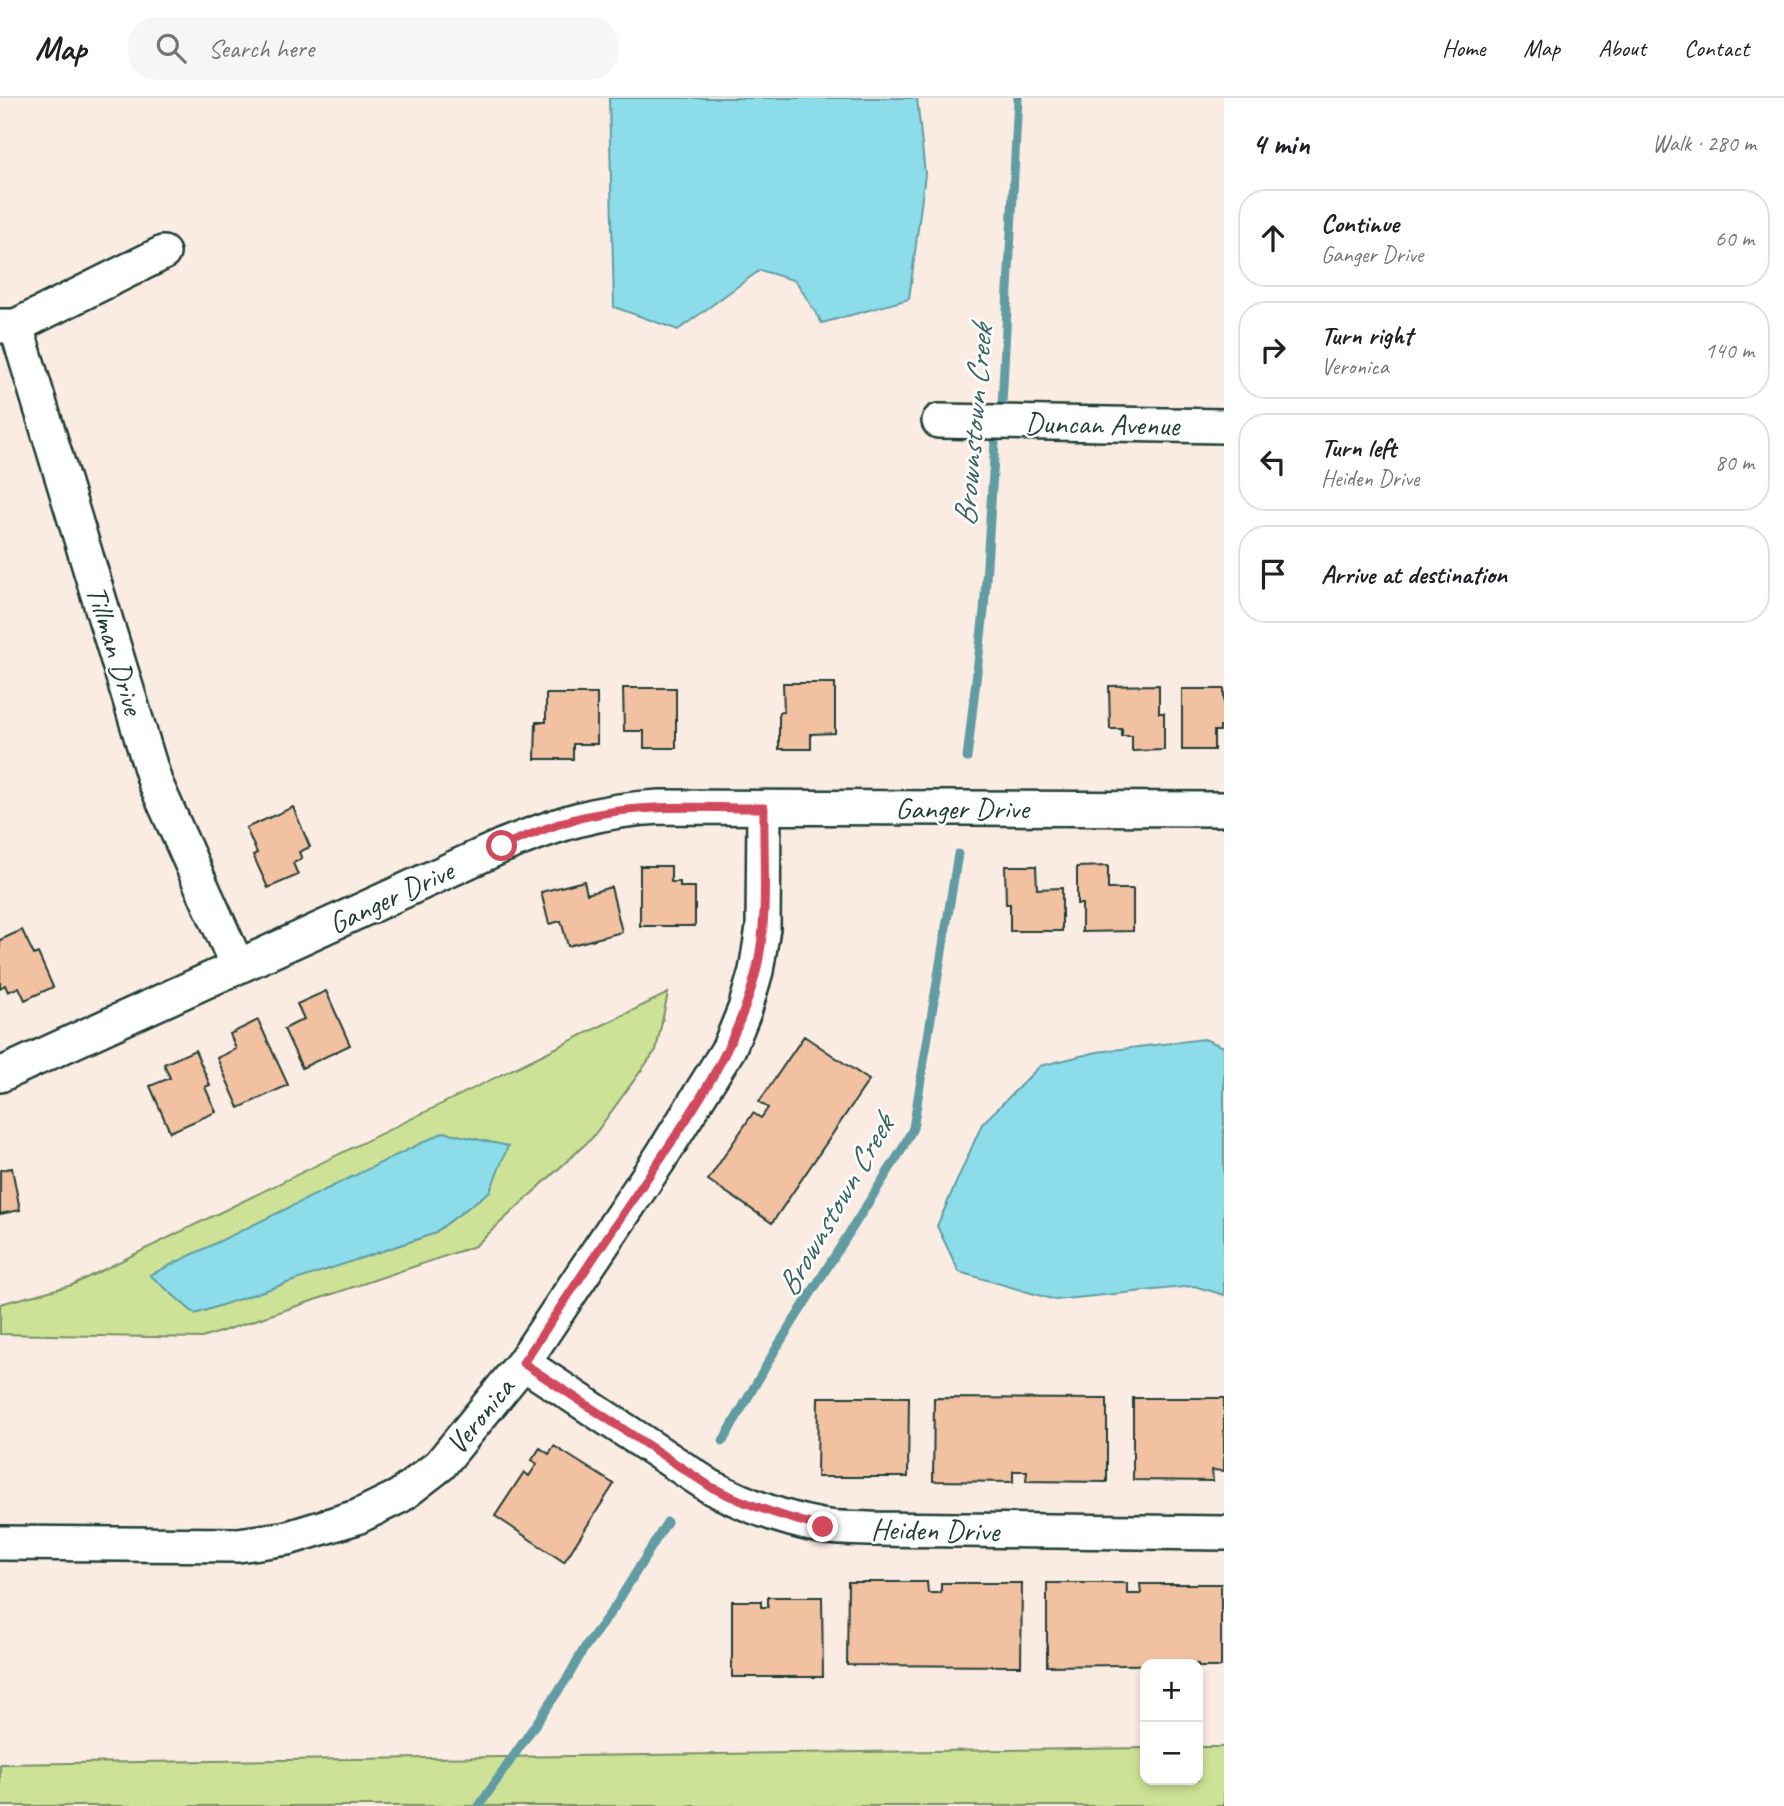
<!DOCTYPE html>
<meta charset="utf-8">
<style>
body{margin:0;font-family:Caveat,sans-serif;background:#f6f6f6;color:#202124}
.controls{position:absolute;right:21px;bottom:21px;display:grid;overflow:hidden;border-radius:14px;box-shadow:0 4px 10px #0003}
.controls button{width:63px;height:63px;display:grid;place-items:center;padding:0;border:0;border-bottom:2px solid #e0e0e0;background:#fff;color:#202124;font:35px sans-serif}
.stop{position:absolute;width:21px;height:21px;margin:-16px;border:5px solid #d1495b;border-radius:50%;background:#fff}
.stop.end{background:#d1495b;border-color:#fff;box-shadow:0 2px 7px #0008}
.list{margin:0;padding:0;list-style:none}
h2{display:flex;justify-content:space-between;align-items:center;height:91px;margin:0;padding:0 28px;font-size:30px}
h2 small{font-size:23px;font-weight:400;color:#757577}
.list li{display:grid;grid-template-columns:46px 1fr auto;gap:21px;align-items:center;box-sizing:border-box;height:98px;margin:0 14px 14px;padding:0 14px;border:2px solid #e0e0e0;border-radius:28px}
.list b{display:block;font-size:26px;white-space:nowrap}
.list p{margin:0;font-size:23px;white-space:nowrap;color:#757577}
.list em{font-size:23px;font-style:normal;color:#757577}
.icon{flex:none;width:38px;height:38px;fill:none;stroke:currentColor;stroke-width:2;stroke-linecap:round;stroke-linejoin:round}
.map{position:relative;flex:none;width:1224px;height:1708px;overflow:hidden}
header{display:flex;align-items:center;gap:42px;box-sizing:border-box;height:98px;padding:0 35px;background:#fff;border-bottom:2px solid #e0e0e0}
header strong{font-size:33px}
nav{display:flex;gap:38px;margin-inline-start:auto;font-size:24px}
.search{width:490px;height:63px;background:#f6f6f6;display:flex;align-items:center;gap:18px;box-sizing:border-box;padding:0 24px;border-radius:28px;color:#757577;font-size:26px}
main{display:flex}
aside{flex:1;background:#fff}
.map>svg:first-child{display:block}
</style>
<header>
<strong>Map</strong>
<div class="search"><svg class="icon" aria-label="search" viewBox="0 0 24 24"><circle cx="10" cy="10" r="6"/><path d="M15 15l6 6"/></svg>Search here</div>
<nav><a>Home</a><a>Map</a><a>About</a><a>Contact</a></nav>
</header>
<main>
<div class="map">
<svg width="1224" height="1708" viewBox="0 0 1224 1708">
<rect width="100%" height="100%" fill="#fbece3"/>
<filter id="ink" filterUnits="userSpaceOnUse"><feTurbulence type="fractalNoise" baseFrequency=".0143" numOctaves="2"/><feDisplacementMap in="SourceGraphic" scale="14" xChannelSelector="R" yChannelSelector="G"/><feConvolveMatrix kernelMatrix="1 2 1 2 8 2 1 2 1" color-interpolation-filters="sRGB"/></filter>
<g filter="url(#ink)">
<path fill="#cde297" stroke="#769066" stroke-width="2" fill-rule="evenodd" d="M668 895 656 952 592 1040 475 1148 202 1240 0 1236V1206L72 1187ZM490 1093 151 1177 259 1125Z
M1198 1649H1224V1708H0V1666L1145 1650V1682H1198Z"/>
<path fill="#8ddcea" stroke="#619ca1" stroke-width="2" d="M609 0H917L925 76 909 201 822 225 796 183 760 172 678 232 614 209Z
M1204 941 1224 949V1197L1194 1188 1055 1202 959 1174 937 1128 982 1026 1040 968 1097 954Z
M444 1034 508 1048 490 1093 433 1136 195 1216 150 1177Z"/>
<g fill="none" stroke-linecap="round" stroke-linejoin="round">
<path stroke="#619ca1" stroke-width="9" d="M999 316 1002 307 1018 0
M967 660 984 513 996 329
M723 1343 777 1249 901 1053 913 1030 958 756
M479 1708 568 1579 585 1549 614 1510 667 1424"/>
</g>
<path fill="#f2c1a2" stroke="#1f3d34" stroke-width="2" d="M783 585H835V635L811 636V651H779V614H784Z
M1159 587V615H1164V652L1132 653V638H1122V631H1110L1109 588Z
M623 590H676V650H644V633H624Z
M1182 591H1224V629H1220V633H1214V652H1182Z
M546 596H597V646H573V661H535L536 624H546Z
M293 709 310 749 299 754 302 761 293 765 298 777 268 790 253 757 257 755 246 730Z
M640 768H671V784H680V789H695V828H640Z
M1005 768H1036L1037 791 1062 790V833H1010V806H1006Z
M1108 768V791H1133V833L1082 834V806H1077V769Z
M584 783 587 796 611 789 622 834 568 848 561 823 549 826 541 794Z
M22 832 34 857 38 855 53 889 25 902 19 889 8 894 5 887 0 890V842Z
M326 893 350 947 302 970 284 931 304 921 297 906Z
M258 922 288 987 239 1010 217 960 236 951 230 936Z
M804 938 869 982 772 1125 708 1082 753 1015 761 1020 768 1010 759 1004Z
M195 952 210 987 205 989 216 1014 170 1034 150 988 170 980 164 966Z
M12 1070 20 1112 0 1116V1072Z
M818 1299H909L908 1379H817Z
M934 1300 1107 1301V1384L1026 1383 1027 1373H1013V1384L933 1383Z
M1133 1300H1224V1373L1212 1372 1213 1383 1133 1382Z
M554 1348 614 1386 564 1464 495 1418 524 1374 529 1378 537 1366 532 1362 540 1350 549 1356Z
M848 1484H927L928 1495H941V1485H1022L1021 1568 847 1567Z
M1047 1485H1127V1496H1141L1140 1486H1221V1569H1198V1566L1047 1568Z
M768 1499H822L823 1579H732V1503H761V1509H768Z"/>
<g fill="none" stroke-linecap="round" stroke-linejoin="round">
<g stroke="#1f3d34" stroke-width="38">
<path id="street" d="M0 228H16L163 155
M16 228 155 684 237 867
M939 323 1224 328
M0 977 502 748C558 726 598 712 660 709L1224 711
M523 1265 711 1389C746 1407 782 1421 821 1428 837 1431 854 1430 871 1431L1224 1435
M0 1445 238 1447 288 1440 357 1419 400 1398 440 1367 523 1265 661 1059 729 950 745 911 756 873 763 830 764 710"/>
</g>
<use href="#street" stroke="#fff" stroke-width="33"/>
</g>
</g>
<g fill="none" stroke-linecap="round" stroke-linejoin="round" filter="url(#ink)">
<path stroke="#d1495b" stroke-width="9" d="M502 748C532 736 561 723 593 717 649 706 707 710 764 710 763 765 769 821 756 874 736 954 687 1022 641 1089 602 1148 562 1206 523 1265L711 1389C747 1407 783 1419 823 1429"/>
</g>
<g text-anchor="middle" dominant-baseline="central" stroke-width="5" stroke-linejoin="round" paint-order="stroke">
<g font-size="30" fill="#1f3d34" stroke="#fff">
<text transform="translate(1102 326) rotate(1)">Duncan Avenue</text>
<text transform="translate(115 552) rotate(73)">Tillman Drive</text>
<text x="962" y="710">Ganger Drive</text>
<text transform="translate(391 799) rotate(-25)">Ganger Drive</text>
<text transform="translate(480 1318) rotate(-51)">Veronica</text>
<text transform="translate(935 1432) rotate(1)">Heiden Drive</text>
</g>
<g font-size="32" font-style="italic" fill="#3a6562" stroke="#fff">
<text transform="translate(973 328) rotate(-85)">Brownstown Creek</text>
<text transform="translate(835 1108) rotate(-60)">Brownstown Creek</text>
</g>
</g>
</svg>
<div class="controls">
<button>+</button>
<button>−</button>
</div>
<div class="stop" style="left:502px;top:748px"></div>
<div class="stop end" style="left:823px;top:1429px"></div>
</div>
<aside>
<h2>4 min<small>Walk · 280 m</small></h2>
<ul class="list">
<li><svg class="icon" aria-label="ahead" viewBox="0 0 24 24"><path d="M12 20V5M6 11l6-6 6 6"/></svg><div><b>Continue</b><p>Ganger Drive</p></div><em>60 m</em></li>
<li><svg class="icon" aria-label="right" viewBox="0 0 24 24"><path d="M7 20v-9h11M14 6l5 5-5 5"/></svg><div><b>Turn right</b><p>Veronica</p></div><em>140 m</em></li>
<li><svg class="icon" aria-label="left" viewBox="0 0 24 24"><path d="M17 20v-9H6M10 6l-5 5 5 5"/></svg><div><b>Turn left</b><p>Heiden Drive</p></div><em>80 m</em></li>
<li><svg class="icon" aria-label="arrive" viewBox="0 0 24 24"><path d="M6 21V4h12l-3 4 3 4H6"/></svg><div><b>Arrive at destination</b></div></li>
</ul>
</aside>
</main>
